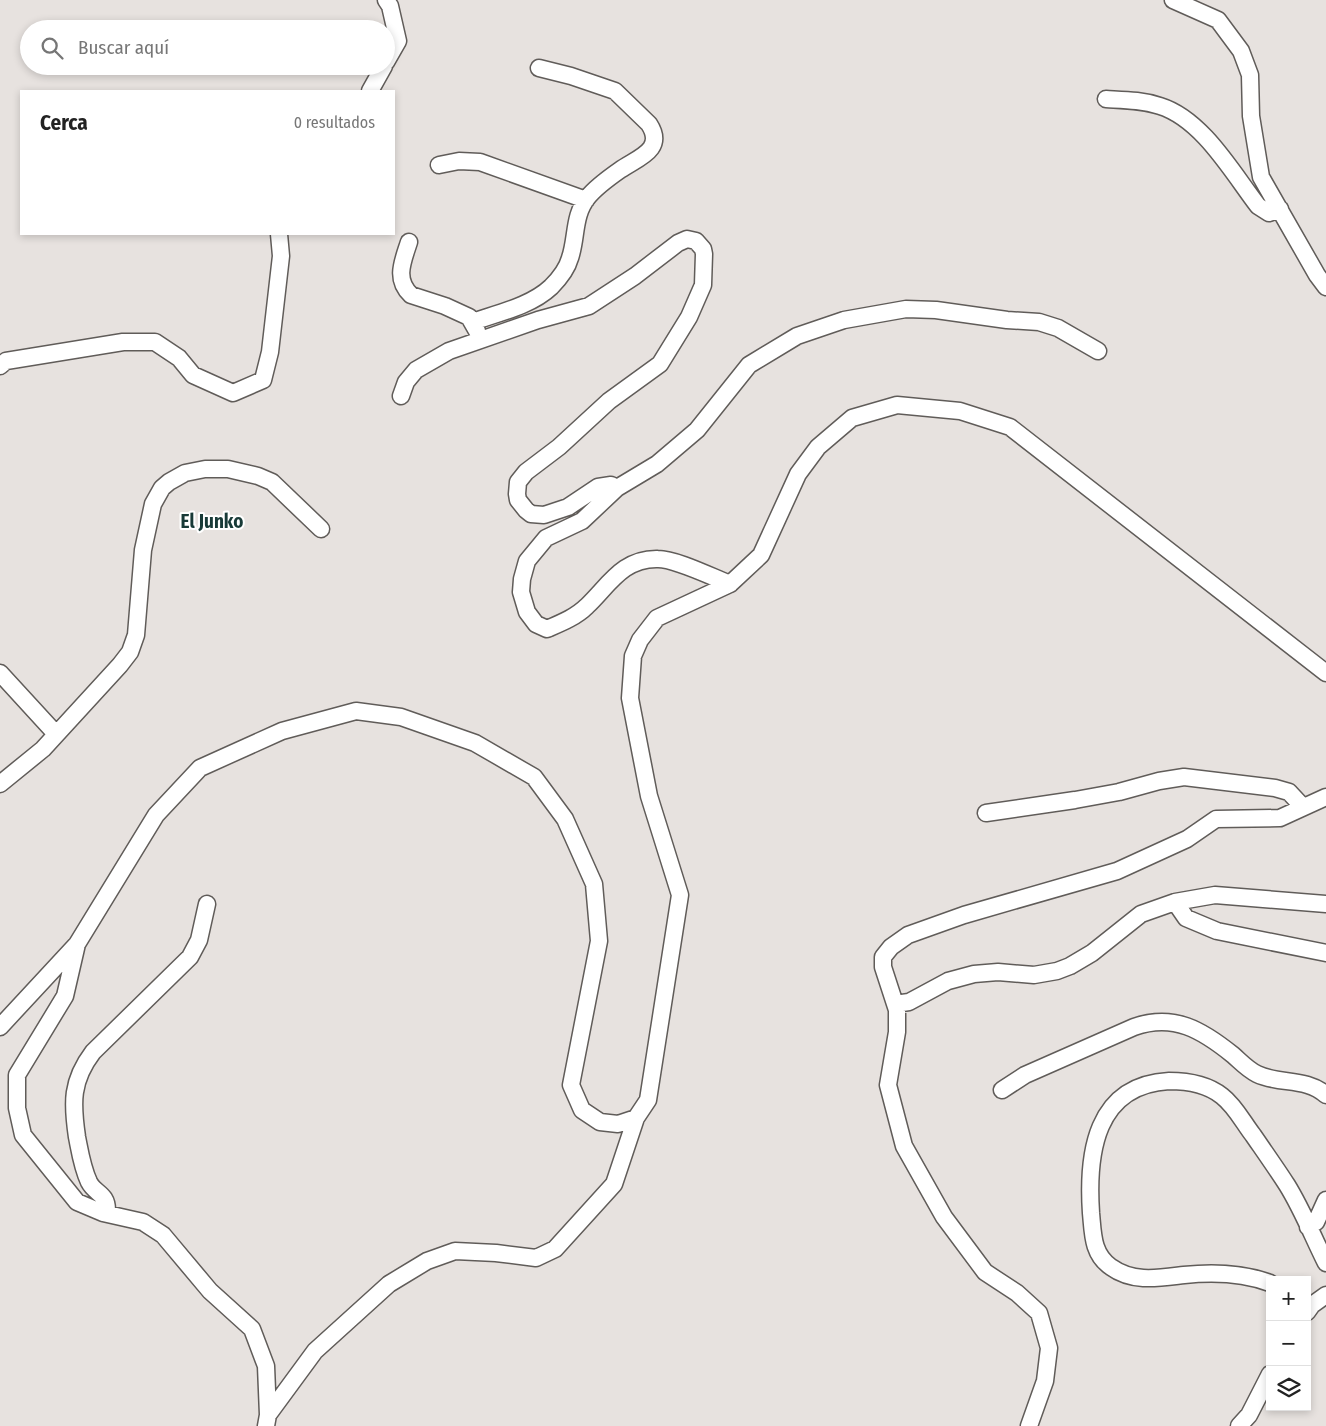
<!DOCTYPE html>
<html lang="es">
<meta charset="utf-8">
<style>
body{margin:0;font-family:"Fira Sans Condensed",sans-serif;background:#f2f2f2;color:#222}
.controls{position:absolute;right:15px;bottom:15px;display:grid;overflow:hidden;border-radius:0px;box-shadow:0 2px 8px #0003}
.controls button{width:45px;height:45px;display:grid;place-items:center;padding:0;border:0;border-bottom:1px solid #e0e0e0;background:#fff;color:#222;font:25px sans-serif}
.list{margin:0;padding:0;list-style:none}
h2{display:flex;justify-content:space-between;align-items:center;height:65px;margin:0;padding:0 20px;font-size:21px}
h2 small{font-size:16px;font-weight:400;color:#767676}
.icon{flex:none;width:28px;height:28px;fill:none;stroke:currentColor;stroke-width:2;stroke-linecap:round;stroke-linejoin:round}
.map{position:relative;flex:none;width:1326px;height:1426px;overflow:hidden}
.search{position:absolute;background:#fff;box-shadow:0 2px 8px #0003;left:20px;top:20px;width:375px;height:55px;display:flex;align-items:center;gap:12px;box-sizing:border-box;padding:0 18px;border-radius:28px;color:#767676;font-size:19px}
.panel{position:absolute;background:#fff;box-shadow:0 2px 8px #0003;left:20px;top:90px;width:375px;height:145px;border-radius:0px}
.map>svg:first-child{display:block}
</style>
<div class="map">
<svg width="1326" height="1426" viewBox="0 0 1326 1426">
<rect width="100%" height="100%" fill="#e7e2df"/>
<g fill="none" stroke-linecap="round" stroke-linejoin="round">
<g stroke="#605c59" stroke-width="19">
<path id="minor" d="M1173 0 1218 20 1241 51 1250 75 1251 116 1261 177 1317 275 1326 287
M386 62 398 41 390 6 386 0
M370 91 384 66
M1106 99C1124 100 1142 100 1160 106 1202 119 1232 172 1258 206L1269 213 1280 209
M439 165 459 161 480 162 586 200
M409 242C403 261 394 279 411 295L445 306 469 317 477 331
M472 322C498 313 531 306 551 287 559 279 567 269 570 258 577 238 573 215 588 197 596 187 610 177 620 170 637 158 666 150 649 124L615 91 571 76 539 68
M0 366 6 361 123 342H155L179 358 193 375 233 393 263 380 270 352 281 256 279 234
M401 396 406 382 416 370 449 351 538 320 589 306 635 276 678 243 687 239 696 241 703 249 704 254 703 285 689 317 660 364 609 401 559 447 526 472 518 482 517 494 518 500 526 510 531 514 544 515 568 507 598 487 611 485 617 488
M730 584C712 577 676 559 658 559 623 558 609 585 587 606 576 617 561 623 547 629L536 624 527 612 521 592 522 579 527 561 546 538 582 521 617 488 657 464 697 430 749 365 797 336 844 320 906 309 936 310 1007 320 1039 322 1058 328 1098 351
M0 673 56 734
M0 784 43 749 120 665 130 652 136 635 143 550 153 504 162 488 169 482 185 473 205 469H228L258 476 272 482 321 529
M986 813 1075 800 1119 792 1159 781 1184 777 1275 788 1289 792 1303 807
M1175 902 1186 918 1217 931 1326 953
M77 944 65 996 17 1075V1108L23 1135 77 1202 103 1213 143 1222 163 1235 210 1291 252 1329 266 1366 268 1415
M895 1004 909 1002 948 981 974 974 998 972 1034 975 1057 971 1070 966 1092 953 1141 914 1175 902 1215 895 1326 904
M0 1027 77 944 156 815 200 768 282 731 356 711 401 717 475 743 534 777 565 819 594 884 599 941 571 1085 582 1110 600 1122 618 1124 636 1118 648 1100 680 895 649 796 630 698 633 656 640 640 657 618 730 584 761 555 798 474 818 447 852 418 897 405 960 411 1010 427 1326 673
M1002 1090 1025 1075 1134 1027C1174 1013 1202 1030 1233 1055 1241 1062 1247 1069 1257 1074 1280 1085 1306 1077 1326 1095
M103 1213 107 1210C107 1193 95 1194 89 1182 82 1167 80 1152 77 1137 72 1103 71 1081 93 1052L190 957 199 940 207 904
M1308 1227 1316 1222 1326 1200
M1270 1283C1243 1273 1212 1272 1184 1275 1159 1278 1133 1283 1111 1267 1092 1254 1093 1233 1091 1213 1087 1154 1095 1085 1169 1081 1188 1081 1207 1084 1222 1096 1235 1106 1243 1122 1253 1135 1264 1151 1276 1168 1287 1185 1302 1209 1313 1237 1326 1263
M1307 1312 1312 1305 1326 1295
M266 1426 268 1415 315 1351 389 1284 427 1261 455 1251 496 1253 536 1258 555 1249 614 1184 636 1118
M1029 1426 1045 1381 1049 1348 1039 1313 1017 1293 985 1272 944 1217 904 1146 888 1085 897 1032V1010L883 967V957L891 947 908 935 964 915 1117 871 1187 839 1216 819 1280 818 1326 797
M1239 1426 1249 1415 1270 1374"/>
</g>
<use href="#minor" stroke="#fff" stroke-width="16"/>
</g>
<g text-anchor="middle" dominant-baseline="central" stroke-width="4" stroke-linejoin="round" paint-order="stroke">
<g font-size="19" font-weight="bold" fill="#183a37" stroke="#fff">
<text x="212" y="521">El Junko</text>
</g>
</g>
</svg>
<div class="controls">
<button>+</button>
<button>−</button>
<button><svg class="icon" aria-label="layers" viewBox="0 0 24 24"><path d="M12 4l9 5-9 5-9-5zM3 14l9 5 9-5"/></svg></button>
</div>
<div class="search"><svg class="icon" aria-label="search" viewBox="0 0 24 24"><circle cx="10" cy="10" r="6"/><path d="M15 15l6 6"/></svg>Buscar aquí</div>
<section class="panel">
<h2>Cerca<small>0 resultados</small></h2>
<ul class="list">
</ul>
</section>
</div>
